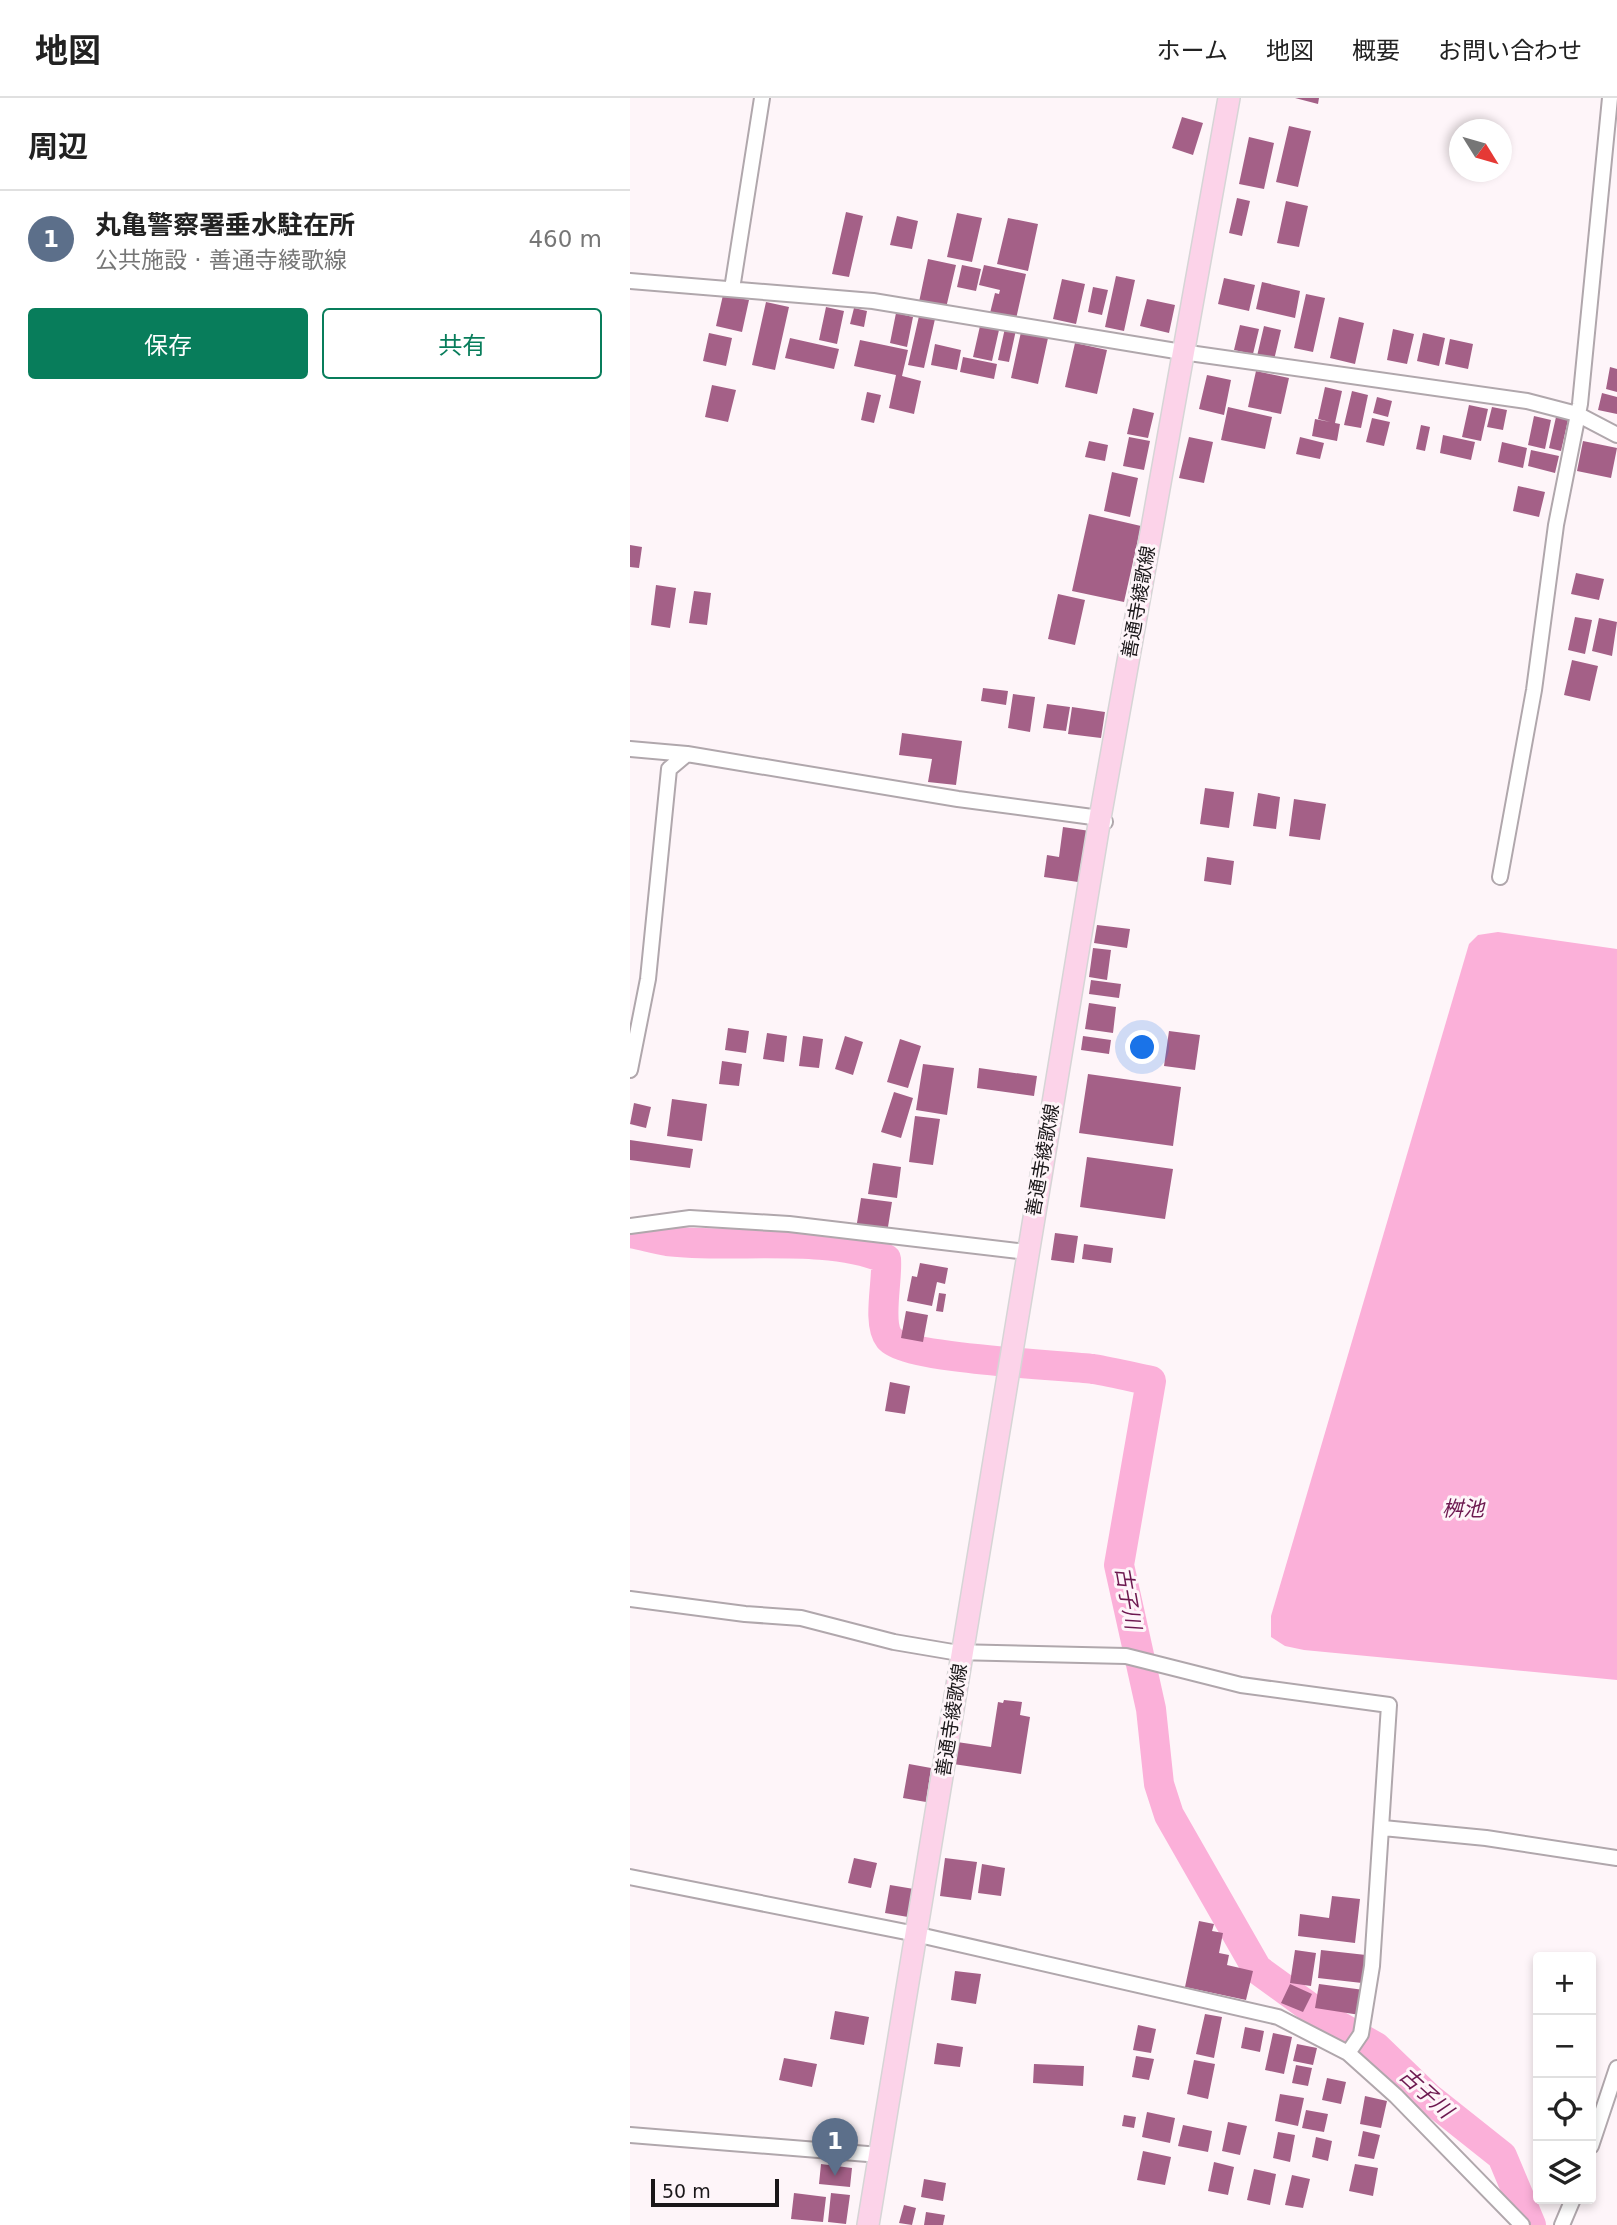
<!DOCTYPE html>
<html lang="ja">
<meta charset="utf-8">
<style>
body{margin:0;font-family:"DejaVu Sans","Noto Sans JP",sans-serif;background:#f6f6f6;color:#222}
.controls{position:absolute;right:21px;bottom:21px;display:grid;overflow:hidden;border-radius:7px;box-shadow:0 4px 10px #0003}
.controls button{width:63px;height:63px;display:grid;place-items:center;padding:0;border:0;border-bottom:2px solid #e0e0e0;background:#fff;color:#222;font:35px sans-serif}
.compass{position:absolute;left:819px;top:21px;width:63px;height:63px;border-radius:50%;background:#fff;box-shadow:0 4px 10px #0003;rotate:127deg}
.scale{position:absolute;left:21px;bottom:18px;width:128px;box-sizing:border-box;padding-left:7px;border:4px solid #1a1719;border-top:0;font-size:19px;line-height:24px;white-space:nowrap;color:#1a1719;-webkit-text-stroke:5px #fef5f9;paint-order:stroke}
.you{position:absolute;left:513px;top:950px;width:24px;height:24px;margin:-18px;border:5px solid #fff;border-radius:50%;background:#1a73e8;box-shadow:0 0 0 10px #1a73e833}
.badge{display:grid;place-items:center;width:46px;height:46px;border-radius:50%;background:#087d5b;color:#fff;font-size:23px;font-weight:700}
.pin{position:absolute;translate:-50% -58px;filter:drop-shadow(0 2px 4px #0008)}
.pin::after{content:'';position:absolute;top:37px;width:24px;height:21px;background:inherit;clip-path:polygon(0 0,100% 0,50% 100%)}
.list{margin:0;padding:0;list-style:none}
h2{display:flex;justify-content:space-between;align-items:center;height:91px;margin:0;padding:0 28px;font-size:30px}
h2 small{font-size:23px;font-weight:400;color:#767676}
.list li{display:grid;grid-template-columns:46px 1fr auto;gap:21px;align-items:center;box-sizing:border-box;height:98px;padding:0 28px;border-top:2px solid #e0e0e0}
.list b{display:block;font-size:26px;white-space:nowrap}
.list p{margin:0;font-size:23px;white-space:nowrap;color:#767676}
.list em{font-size:23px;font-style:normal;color:#767676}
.actions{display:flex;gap:14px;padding:21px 28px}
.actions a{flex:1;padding:16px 0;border:2px solid #087d5b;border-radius:7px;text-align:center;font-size:24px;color:#087d5b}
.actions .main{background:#087d5b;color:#fff}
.icon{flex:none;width:38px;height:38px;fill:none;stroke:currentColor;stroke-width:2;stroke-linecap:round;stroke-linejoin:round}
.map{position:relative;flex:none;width:987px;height:2127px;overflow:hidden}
header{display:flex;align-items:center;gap:42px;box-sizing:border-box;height:98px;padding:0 35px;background:#fff;border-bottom:2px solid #e0e0e0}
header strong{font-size:33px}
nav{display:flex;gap:38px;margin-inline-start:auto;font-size:24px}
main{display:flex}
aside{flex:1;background:#fff}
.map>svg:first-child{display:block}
</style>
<header>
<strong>地図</strong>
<nav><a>ホーム</a><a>地図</a><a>概要</a><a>お問い合わせ</a></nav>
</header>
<main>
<aside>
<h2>周辺<small></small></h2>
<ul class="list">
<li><span class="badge" style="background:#5c6f8a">1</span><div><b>丸亀警察署垂水駐在所</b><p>公共施設 · 善通寺綾歌線</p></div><em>460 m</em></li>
</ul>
<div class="actions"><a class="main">保存</a><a>共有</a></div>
</aside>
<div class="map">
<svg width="987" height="2127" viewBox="0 0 987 2127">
<rect width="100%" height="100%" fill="#fef5f9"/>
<path fill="#fbb0d9" d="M868 834 987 851V1582L674 1552 655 1548 641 1539V1518L839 846 848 837Z"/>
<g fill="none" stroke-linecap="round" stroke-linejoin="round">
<path stroke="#fbb0d9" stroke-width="30" d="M0 1135C12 1137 24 1141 37 1143 102 1151 196 1135 256 1161 258 1181 247 1225 259 1240 275 1261 431 1267 463 1271 482 1274 502 1279 521 1283L489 1467 521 1611 529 1686 539 1717 627 1871 693 1919 746 1949 799 2000 872 2058 901 2127"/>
</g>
<path fill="#a46087" d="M665 0H689L688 6Z
M552 19 573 25 563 57 542 50Z
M659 28 681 33 668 89 646 84Z
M619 39 644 45 634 91 609 86Z
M607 100 620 103 612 138 599 135Z
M656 103 678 108 669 149 647 145Z
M216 114 233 118 219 179 202 176Z
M327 115 352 120 342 164 317 159Z
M267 118 288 123 282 151 260 147Z
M378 120 408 126 398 173 367 166Z
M298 161 326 167 316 210 289 204Z
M332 167 351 171 346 193 327 189Z
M354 167 396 176 386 221 360 215 365 195 369 196 370 192 349 187Z
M486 178 505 182 494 233 475 229Z
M594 180 625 187 619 213 588 206Z
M432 181 455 186 446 226 423 221Z
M632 184 670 193 665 220 626 211Z
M463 189 478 192 472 217 458 214Z
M676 196 695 200 683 254 664 250Z
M93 197 119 202 112 234 86 228Z
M517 201 545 207 539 235 510 228Z
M136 204 159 209 145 272 122 267Z
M196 209 214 213 207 246 189 242Z
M224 210 237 213 234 229 220 226Z
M266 215 283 219 277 249 260 245Z
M289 218 305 221 294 270 278 267Z
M709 219 734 225 725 266 700 260Z
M610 227 629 231 623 256 604 252Z
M350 228 369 232 362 263 343 259Z
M634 228 651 232 644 262 627 258Z
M375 230 386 232 379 264 368 262Z
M763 231 784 236 777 266 757 262Z
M391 234 418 240 408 286 381 280Z
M79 235 102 240 96 268 73 263Z
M793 235 815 240 809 268 787 263Z
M160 240 209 251 204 271 155 260Z
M820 241 843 246 838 271 815 266Z
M230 242 278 252 272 278 291 283 284 316 259 310 266 277 224 268Z
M445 245 477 252 467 296 435 289Z
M305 246 331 252 327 272 301 267Z
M333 259 367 266 364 281 330 274Z
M980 269 987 271V294L976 291Z
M626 273 659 280 651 316 618 309Z
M577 277 601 282 594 317 569 311Z
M82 287 106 292 98 324 75 319Z
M695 289 712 293 705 325 710 326 707 343 682 338 685 321 700 324 688 321Z
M722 293 738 297 731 330 714 327Z
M237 294 251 297 244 325 231 322Z
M972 295 987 299V316L968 312Z
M747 299 762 303 758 319 743 315Z
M839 307 858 311 851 343 832 339Z
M598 309 642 319 635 351 591 342Z
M862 309 877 312 873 332 857 329Z
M503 310 524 315 518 340 497 336Z
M904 318 921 322 915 351 898 347Z
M926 319 938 322 931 353 919 350Z
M742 320 760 324 754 348 736 344Z
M791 327 800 329 795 353 786 351Z
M813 337 845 344 841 362 810 355Z
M499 339 520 343 514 372 493 368Z
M559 339 583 344 574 385 549 380Z
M670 339 694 345 690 361 666 356Z
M459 343 478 347 475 363 455 359Z
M953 343 987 350 981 380 947 373Z
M872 344 897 350 893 370 868 364Z
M901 352 929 358 925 375 898 368Z
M482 374 508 380 500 419 474 413Z
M888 388 915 394 909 419 883 413Z
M459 416 511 428 494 504 442 493Z
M0 447 12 449 9 470 0 469Z
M946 475 974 481 969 502 941 496Z
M26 487 46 490 40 530 21 527Z
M64 493 81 495 77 527 59 525Z
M428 496 455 502 445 547 418 541Z
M945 519 962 522 955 556 938 552Z
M969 520 987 524 982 558 962 553Z
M942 562 968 568 960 603 934 597Z
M353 590 378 593 376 607 351 603Z
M383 596 405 599 400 634 378 630Z
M417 606 440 609 436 633 413 630Z
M442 609 475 614 471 640 438 636Z
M272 635 332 643 326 687 298 684 302 661 269 657Z
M575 690 604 694 599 730 570 726Z
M628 695 650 699 646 731 623 728Z
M664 701 696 706 690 742 659 738Z
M433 729 460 733 455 765H451L448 784 414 779 417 757 429 759Z
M577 759 604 763 601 787 574 783Z
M467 827 500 831 497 850 464 845Z
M463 850 481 852 477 882 459 879Z
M461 882 491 886 489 900 459 896Z
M459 905 486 909 483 935 455 931Z
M98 930 119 933 116 955 95 952Z
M539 933 570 937 565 972 534 968Z
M137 935 157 938 154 964 133 961Z
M173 938 193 941 189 970 169 968Z
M215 938 233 944 223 977 205 971Z
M453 938 481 942 479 956 451 952Z
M270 941 291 948 278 990 257 984Z
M92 963 112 966 109 988 89 986Z
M293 966 324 970 317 1017 286 1012Z
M349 970 407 978 404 998 347 990Z
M458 976 551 989 543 1048 449 1035Z
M264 994 283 1000 271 1040 251 1034Z
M42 1001 77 1006 72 1043 37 1038Z
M4 1005 21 1009 16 1030 0 1026Z
M285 1018 310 1021 303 1067 279 1064Z
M0 1042 63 1051 60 1070 0 1062Z
M457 1059 543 1071 535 1121 450 1109Z
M243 1065 271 1069 267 1100 238 1096Z
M231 1100 262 1104 257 1135 226 1131Z
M425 1135 448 1138 444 1165 421 1162Z
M454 1146 483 1150 481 1165 452 1161Z
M290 1165 318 1170 315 1186 307 1184 302 1208 277 1203 282 1178 287 1179Z
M309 1195 316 1196 313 1214 306 1213Z
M276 1213 298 1217 293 1244 271 1240Z
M260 1284 280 1288 275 1316 255 1313Z
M374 1602 392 1604 390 1617 400 1619 391 1676 323 1666 327 1644 361 1649 368 1604 373 1605Z
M279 1666 301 1670 296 1704 273 1700Z
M224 1760 247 1765 241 1790 218 1785Z
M315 1760 347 1764 341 1802 310 1798Z
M352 1766 375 1770 371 1798 348 1795Z
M260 1787 284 1791 278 1819 255 1815Z
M702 1798 730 1801 725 1845 668 1838 670 1816 699 1820Z
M569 1823 584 1826 582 1833 593 1835 589 1855 599 1857 597 1867 623 1873 616 1902 555 1889Z
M665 1852 686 1855 681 1888 660 1885Z
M691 1852 736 1857 732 1885 688 1880Z
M325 1873 351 1876 346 1906 321 1902Z
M660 1886 682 1896 673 1914 651 1905Z
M689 1886 734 1892 730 1917 685 1910Z
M205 1913 239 1919 234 1947 200 1941Z
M575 1916 592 1919 584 1960 566 1956Z
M508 1927 526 1931 521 1955 503 1952Z
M615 1929 634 1933 630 1954 611 1950Z
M643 1935 662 1939 654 1976 635 1972Z
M307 1945 333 1949 330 1969 304 1966Z
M667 1946 687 1950 683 1967 663 1963Z
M506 1958 524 1961 519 1982 502 1979Z
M154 1960 187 1966 182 1989 149 1982Z
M564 1962 585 1966 578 2001 557 1996Z
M404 1966 454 1968 453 1988 403 1985Z
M666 1967 682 1970 678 1988 662 1985Z
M697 1980 716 1984 711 2006 692 2002Z
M650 1996 674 2000 668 2028 645 2023Z
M735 1998 757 2003 751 2030 730 2026Z
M676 2012 698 2016 694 2034 672 2030Z
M517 2014 545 2020 540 2045 512 2039Z
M494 2017 506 2019 504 2030 492 2028Z
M598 2024 617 2028 610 2057 592 2053Z
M553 2027 582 2033 578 2054 548 2048Z
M733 2033 750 2037 744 2061 728 2058Z
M648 2034 665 2037 660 2064 643 2060Z
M686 2039 702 2043 698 2063 682 2059Z
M513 2053 541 2059 535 2087 507 2082Z
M584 2064 604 2069 598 2097 578 2093Z
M191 2066 222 2070 220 2089 189 2086Z
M725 2066 748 2070 743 2098 719 2093Z
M624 2071 646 2076 640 2107 617 2102Z
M662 2077 680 2081 673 2110 655 2107Z
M294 2081 316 2085 313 2103 291 2099Z
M164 2095 196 2099 193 2124 161 2121Z
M201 2095 220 2097 216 2126 198 2124Z
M274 2107 286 2110 282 2127 269 2125Z
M296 2114 315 2117 313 2127H294Z"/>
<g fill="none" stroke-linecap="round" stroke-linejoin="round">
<g stroke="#b0a7ac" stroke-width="18">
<path id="minor" d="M0 183 243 203 552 254 897 303 947 316 987 337
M102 191 132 0
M0 651 57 656 328 701 470 720 475 724
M870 779 904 592 926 427 950 306 980 0
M0 972 18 881 39 671 57 656
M0 1128 60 1120 159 1126 397 1154
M0 1501 115 1516 171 1520 264 1544 323 1554 496 1558 611 1587 759 1607 742 1868 731 1936 718 1955
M753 1730 856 1740 987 1760
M0 1779 276 1834 648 1919 718 1955 766 1998 892 2127
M0 2037 250 2057
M961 2048 987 1970
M932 2127 943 2101"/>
</g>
<g stroke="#d6d5d6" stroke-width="24">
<path id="primary" d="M238 2127 470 720 599 0"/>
</g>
<use href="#minor" stroke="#fff" stroke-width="14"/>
<use href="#primary" stroke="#fcd3e9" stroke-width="21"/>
</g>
<g text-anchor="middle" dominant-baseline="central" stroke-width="6" stroke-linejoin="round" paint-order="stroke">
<g font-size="19" fill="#1a1719" stroke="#fef5f9">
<text transform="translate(508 504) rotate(-80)">善通寺綾歌線</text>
<text transform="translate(412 1062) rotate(-80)">善通寺綾歌線</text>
<text transform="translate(321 1622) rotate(-81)">善通寺綾歌線</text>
</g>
<g font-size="21" font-style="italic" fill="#6d1950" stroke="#fef5f9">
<text x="833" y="1411">桝池</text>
<text transform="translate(498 1500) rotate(80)">古子川</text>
<text transform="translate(796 1995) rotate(42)">古子川</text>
</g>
</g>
</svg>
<div class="controls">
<button>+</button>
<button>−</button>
<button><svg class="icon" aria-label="locate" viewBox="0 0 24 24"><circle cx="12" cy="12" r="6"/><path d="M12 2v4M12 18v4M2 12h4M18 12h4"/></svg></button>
<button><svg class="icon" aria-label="layers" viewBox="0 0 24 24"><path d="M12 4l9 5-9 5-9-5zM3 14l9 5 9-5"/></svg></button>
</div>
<svg class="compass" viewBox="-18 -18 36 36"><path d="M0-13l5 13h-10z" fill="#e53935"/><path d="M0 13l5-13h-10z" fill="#767676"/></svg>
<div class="scale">50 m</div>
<div class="you"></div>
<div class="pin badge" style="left:205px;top:2078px;background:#5c6f8a">1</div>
</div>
</main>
